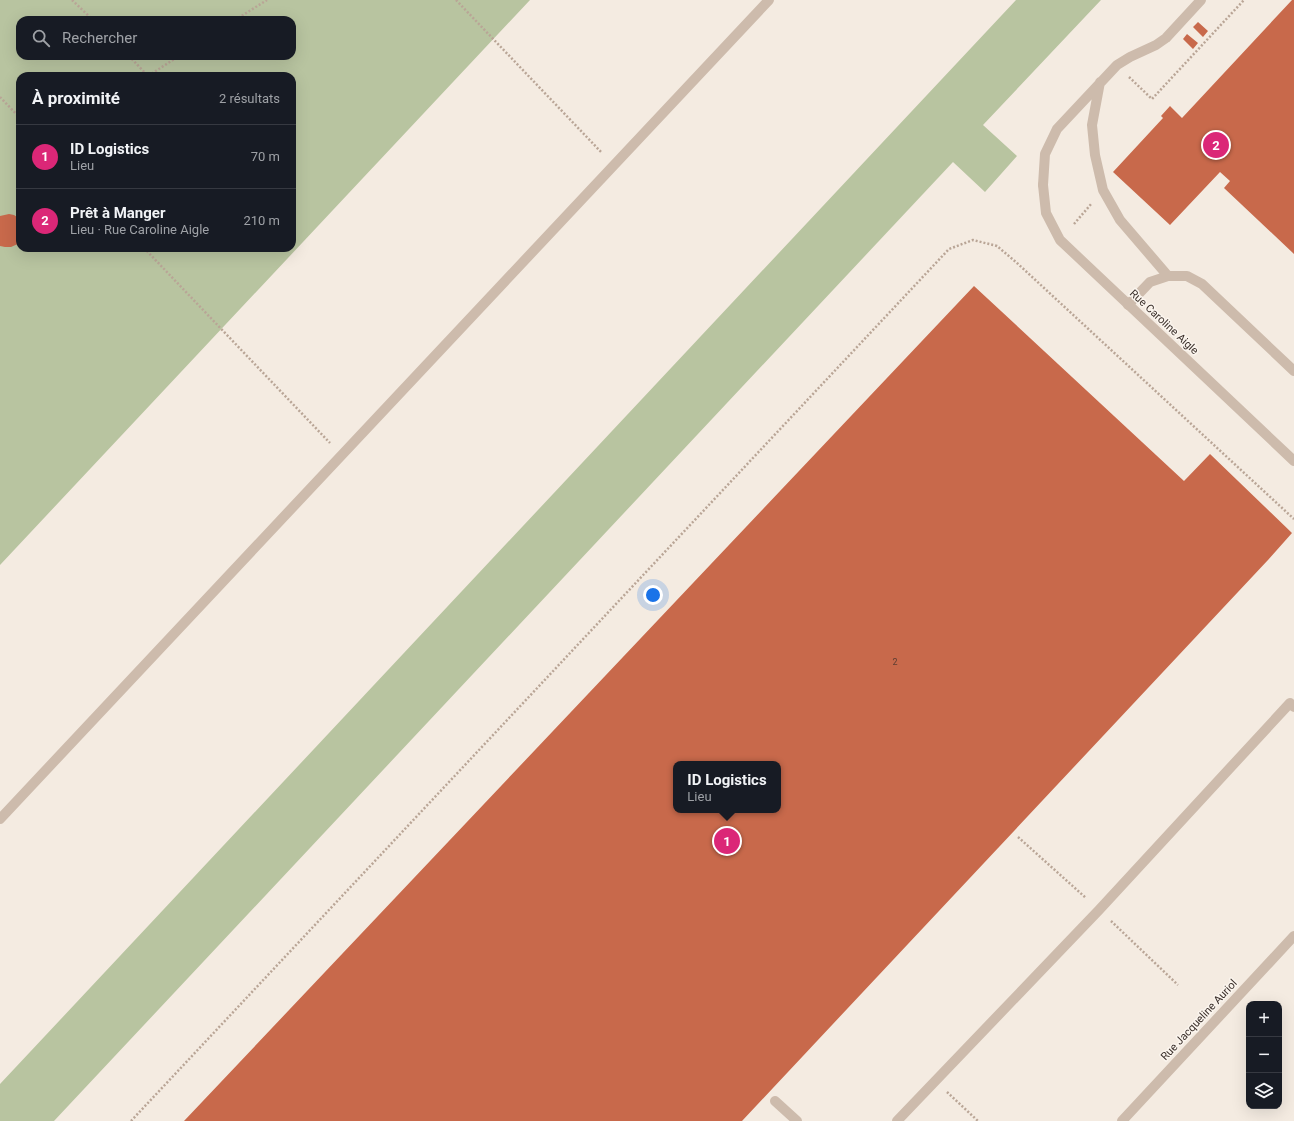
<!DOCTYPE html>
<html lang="fr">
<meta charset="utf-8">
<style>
body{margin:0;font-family:Roboto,sans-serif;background:#242831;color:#f1f3f6}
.controls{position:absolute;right:12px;bottom:12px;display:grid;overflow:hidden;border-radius:8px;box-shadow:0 4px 16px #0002}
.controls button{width:36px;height:36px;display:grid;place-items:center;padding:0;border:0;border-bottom:1px solid #363941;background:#171b24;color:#f1f3f6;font:20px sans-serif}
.you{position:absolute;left:653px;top:595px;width:14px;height:14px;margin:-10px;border:3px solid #fff;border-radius:50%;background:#1a73e8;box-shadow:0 0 0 6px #1a73e833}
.badge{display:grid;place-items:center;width:26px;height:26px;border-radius:50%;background:#db2777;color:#fff;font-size:13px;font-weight:700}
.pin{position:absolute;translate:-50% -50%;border:2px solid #fff;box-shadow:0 1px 4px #0006}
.popup{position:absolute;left:673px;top:761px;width:108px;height:52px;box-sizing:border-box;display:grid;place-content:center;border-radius:8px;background:#171b24;filter:drop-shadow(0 1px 3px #0005);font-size:13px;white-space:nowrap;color:#9ea1a6}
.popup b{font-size:15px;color:#f1f3f6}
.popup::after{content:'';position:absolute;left:50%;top:100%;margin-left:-8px;border:8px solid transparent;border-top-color:#171b24}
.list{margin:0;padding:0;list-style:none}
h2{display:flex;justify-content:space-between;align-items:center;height:52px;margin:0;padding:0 16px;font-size:17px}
h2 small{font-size:13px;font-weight:400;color:#9ea1a6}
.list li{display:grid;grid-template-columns:26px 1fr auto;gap:12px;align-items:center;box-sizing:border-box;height:64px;padding:0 16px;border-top:1px solid #363941}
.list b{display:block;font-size:15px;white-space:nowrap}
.list p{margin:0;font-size:13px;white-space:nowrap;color:#9ea1a6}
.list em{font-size:13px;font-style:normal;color:#9ea1a6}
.icon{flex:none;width:22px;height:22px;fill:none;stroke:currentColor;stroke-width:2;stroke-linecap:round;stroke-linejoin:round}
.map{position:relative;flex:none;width:1294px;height:1121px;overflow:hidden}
.search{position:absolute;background:#171b24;box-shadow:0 4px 16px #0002;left:16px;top:16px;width:280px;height:44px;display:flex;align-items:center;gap:10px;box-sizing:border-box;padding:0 14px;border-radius:12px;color:#9ea1a6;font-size:15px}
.panel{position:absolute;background:#171b24;box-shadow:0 4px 16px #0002;left:16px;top:72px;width:280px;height:180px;border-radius:12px}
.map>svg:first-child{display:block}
</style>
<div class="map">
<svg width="1294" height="1121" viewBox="0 0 1294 1121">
<rect width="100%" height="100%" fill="#f4ebe1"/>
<path fill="#b8c4a0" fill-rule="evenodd" d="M0 0H530L0 565ZM20 20H292V56H20ZM20 76H292V248H20Z
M1016 0H1101L983 125 1017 156 985 192 953 162 54 1121H0V1084Z"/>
<path fill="#c8694b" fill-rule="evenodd" d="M1292 0H1294V254L1224 188 1230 181 1220 172 1170 225 1113 172 1163 118 1161 116 1170 106 1182 118Z
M1198 22 1208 31 1203 37 1193 27Z
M1187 34 1198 43 1193 49 1183 39Z
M9 214 14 215 20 219V243L11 247H5L0 246V216Z
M974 286 1184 481 1210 454 1292 533 1268 560 742 1121H184ZM676 764H778V810H676Z"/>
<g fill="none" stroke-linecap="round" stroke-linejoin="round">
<path stroke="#b9a596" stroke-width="2.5" stroke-dasharray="2 2" stroke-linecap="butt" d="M72 0 93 20
M456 0 602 153
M235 20 267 0
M129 56 148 76 179 56
M1129 77 1152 99 1244 0
M0 97 20 118
M1074 224 1092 203
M144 248 330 443
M1018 837 1086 898
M1111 921 1178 985
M947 1092 978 1121
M131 1121 949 249 973 240 997 246 1017 263 1294 519"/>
<path stroke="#cdbbac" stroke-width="10" d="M1100 82 1092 125 1095 155 1103 190 1120 220 1168 276
M1043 185 1045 154 1057 129 1117 65 1130 57 1156 45 1166 38 1201 0
M1128 305 1150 282 1168 276H1187L1202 284 1294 371
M0 819 769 0
M775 1101 797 1121
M897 1121 1099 910 1290 703 1294 707"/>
<path stroke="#cdbbac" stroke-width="10" d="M1043 185 1046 213 1060 240 1294 461
M1122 1121 1294 936"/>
</g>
<g text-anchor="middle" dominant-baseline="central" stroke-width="3" stroke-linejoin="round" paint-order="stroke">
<g font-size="9" fill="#5e3e33">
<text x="895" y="662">2</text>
</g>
<g font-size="11" fill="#3b302b" stroke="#fbf5ee">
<text transform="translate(1164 322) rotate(43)">Rue Caroline Aigle</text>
<text transform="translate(1199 1020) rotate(-47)">Rue Jacqueline Auriol</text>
</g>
</g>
</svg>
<div class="controls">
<button>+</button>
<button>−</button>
<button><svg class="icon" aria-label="layers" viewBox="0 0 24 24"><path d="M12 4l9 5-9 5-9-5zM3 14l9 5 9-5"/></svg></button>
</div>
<div class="you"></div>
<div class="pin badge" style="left:727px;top:841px">1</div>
<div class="popup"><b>ID Logistics</b>Lieu</div>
<div class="pin badge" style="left:1216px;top:145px">2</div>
<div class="search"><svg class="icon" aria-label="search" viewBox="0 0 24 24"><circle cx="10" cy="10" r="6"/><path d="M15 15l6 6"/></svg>Rechercher</div>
<section class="panel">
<h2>À proximité<small>2 résultats</small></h2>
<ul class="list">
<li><span class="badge">1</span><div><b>ID Logistics</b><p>Lieu</p></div><em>70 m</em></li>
<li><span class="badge">2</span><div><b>Prêt à Manger</b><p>Lieu · Rue Caroline Aigle</p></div><em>210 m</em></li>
</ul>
</section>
</div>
